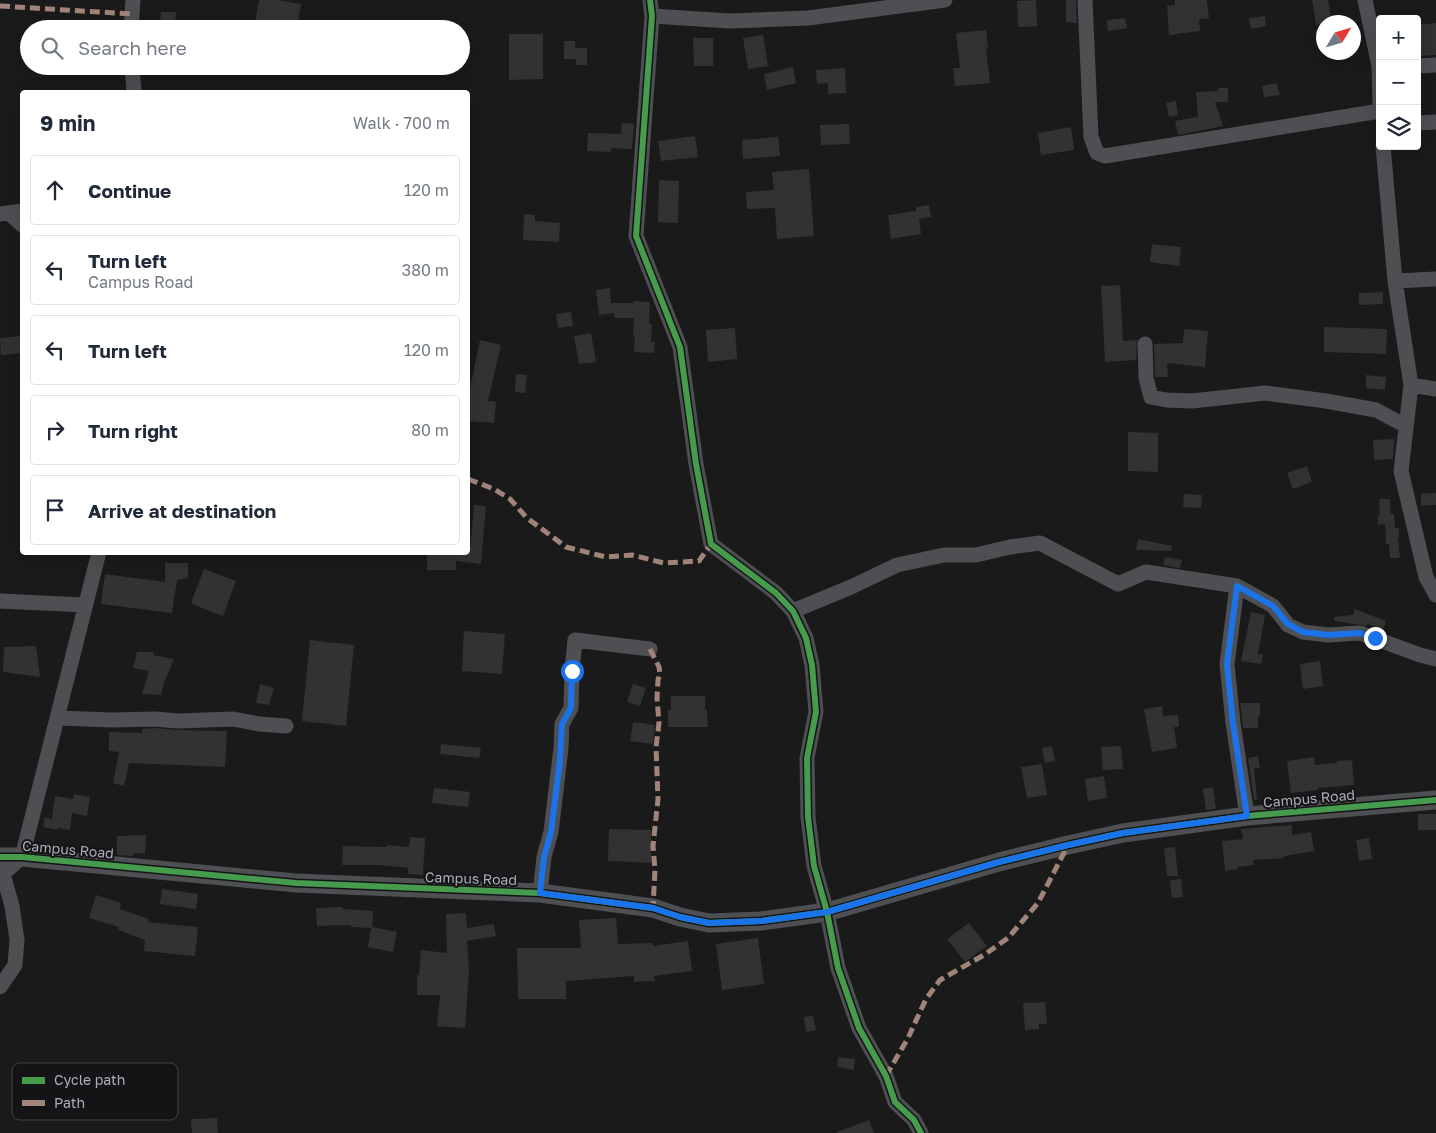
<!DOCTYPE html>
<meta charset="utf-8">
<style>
body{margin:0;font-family:"Golos Text",sans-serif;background:#f6f6f7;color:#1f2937}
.controls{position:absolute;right:15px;top:15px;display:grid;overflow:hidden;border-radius:5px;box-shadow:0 5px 20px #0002}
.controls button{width:45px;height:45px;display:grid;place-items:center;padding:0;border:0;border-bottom:1px solid #e0e1e3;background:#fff;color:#1f2937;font:25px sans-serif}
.compass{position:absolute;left:1316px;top:15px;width:45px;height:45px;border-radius:50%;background:#fff;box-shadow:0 5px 20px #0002;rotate:52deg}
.stop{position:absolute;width:15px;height:15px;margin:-11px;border:4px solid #1a73e8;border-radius:50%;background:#fff}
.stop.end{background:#1a73e8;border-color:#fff;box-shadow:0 1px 5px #0008}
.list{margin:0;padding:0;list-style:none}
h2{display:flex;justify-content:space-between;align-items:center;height:65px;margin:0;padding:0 20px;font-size:21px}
h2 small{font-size:16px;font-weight:400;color:#747a83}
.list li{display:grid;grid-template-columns:32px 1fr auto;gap:15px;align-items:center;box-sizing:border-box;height:70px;margin:0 10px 10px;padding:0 10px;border:1px solid #e0e1e3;border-radius:5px}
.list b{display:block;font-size:19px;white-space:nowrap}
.list p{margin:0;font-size:16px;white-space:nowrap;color:#747a83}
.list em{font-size:16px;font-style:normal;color:#747a83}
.icon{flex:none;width:28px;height:28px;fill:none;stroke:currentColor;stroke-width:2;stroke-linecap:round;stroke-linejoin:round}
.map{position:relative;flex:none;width:1436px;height:1133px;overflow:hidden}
.search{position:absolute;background:#fff;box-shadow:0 5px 20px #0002;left:20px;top:20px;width:450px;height:55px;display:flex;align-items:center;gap:12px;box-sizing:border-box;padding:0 18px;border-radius:28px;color:#747a83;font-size:19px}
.panel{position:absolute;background:#fff;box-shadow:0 5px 20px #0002;left:20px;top:90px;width:450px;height:465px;border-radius:5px}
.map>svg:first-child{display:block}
</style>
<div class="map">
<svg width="1436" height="1133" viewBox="0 0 1436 1133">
<rect width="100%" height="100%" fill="#1a1a1a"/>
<path fill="#323232" d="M259 0H277L301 4 297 29H254Z
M1036 0 1037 26 1018 27 1017 1Z
M1066 0H1076L1077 23 1066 22Z
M1175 0H1207L1209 18 1199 19 1200 31 1169 35 1167 6 1175 5Z
M1312 0H1328L1332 22H1324V24L1316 25Z
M161 12H176L175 24 160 23Z
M1265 16 1266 26 1251 29 1249 18Z
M1125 18 1127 28 1108 31 1107 20Z
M1436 23V55L1417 56V25Z
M986 30 988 48H986L990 83 955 86 953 68H960L956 33Z
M509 34H543V79L509 80Z
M763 35 768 66 748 69 743 38Z
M693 38H713V66H694Z
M564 41H575V48H587V65H576V59H564Z
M793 67 796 83 767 90 764 74Z
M845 68 846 93 828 94V83L817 84 816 70Z
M1277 83 1280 95 1264 97 1262 86Z
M1218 88H1228V102H1215L1223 126 1178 135 1175 121 1198 117 1196 92 1218 91Z
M1176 101 1178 115 1169 117 1166 103Z
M622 123 634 124 632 149 611 148V152L587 151 588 133 621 134Z
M849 124 850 144 821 145 820 125Z
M1071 127 1074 150 1041 155 1038 133Z
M695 136 698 157 661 161 658 141Z
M778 137 780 156 743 159 742 140Z
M809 169 814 236 777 239 775 208 747 209 746 192 774 190 772 172Z
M659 180 679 181 678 223 658 222Z
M929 205 931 217 919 219 921 234 891 239 888 215 916 211V207Z
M524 214 535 215V221L560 223 559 242 523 240Z
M1152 244 1181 247 1179 266 1150 262Z
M1120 285 1123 341 1137 340 1136 360 1105 362 1101 286Z
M610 288 611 303H633L634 301 650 302 649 324H652L651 342H655L654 353 634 352 635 337H633L634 318H615L614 313 599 315 596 290Z
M1383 292V304L1359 305V293Z
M571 312 573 326 558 328 556 314Z
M1324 327 1387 329 1386 354 1324 352Z
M735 328 737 359 708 362 706 330Z
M1184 329 1208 331 1205 367 1167 363 1168 377H1155L1154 344 1183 343Z
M591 333 596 362 579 364 574 336Z
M22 336V353L1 355 0 338Z
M480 340 501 345 488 401 496 402 494 423 468 421V398Z
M516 374 527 375 525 393 515 392Z
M1366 375 1386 377 1385 390 1366 388Z
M1128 432 1158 433V472L1128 471Z
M1394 439 1393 459 1374 460 1373 440Z
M1307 466 1312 482 1293 489 1287 473Z
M1436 493V505L1421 506V494Z
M1184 494 1202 495 1201 508 1183 507Z
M1379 499H1390L1391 514H1394L1395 528H1399V538H1398L1400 558H1390L1389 544H1386L1385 524 1378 525V515H1380Z
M474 505 486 506 481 564 456 561V570H427V552H470Z
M1138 539 1172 546 1171 551 1136 550Z
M1165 557 1182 560 1180 568 1163 565Z
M165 563H188V578L177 580 172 613 101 604 105 574 165 582Z
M204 569 236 581 223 616 192 604V600Z
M1355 609 1386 621 1383 630 1367 624V626L1334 621V617L1353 615Z
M1251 612 1265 615 1258 654H1263L1261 664 1241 661Z
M464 631 505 634 502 674 462 671Z
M310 640 354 645 346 726 302 721Z
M36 646 40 677 3 672 4 647Z
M137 652H154L153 655 174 659 164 683 161 695 142 694 149 671 133 668Z
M1320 661 1323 686 1303 689 1300 664Z
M260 684 274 688 269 705 256 703Z
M633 684 646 688 640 706 627 702Z
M671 696H705V710H707L708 727H668V710H671Z
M1240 703H1260V716H1258V728H1243Z
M1162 706 1163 716 1178 715 1179 727H1174L1177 748 1152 752 1144 709Z
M633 722 655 725 653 744 630 741Z
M155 728 177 730 227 731 225 767 129 763 124 786 113 783 119 752 109 751V732L142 733V729Z
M441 744 481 748 479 758 440 754Z
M1052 746 1055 761 1045 763 1042 748Z
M1121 746 1123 769 1103 770 1101 747Z
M1258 756 1260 768H1254L1257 800H1254L1248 758Z
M1314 757 1315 765 1337 763V761L1352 760 1354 785 1318 788V790L1291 793 1287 761Z
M1042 764 1047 795 1027 798 1021 767Z
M1104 776 1107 798 1088 801 1085 779Z
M1213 787 1216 809 1206 810 1203 789Z
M434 788 470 792 468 807 432 803Z
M74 794 90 797 87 816 72 813 70 830 58 828V830L43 827 45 817 52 819 55 796 73 799Z
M1418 814H1436V830H1418Z
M1292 825V835L1311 832 1314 851 1284 856V858L1253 860 1254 865 1238 867V869L1225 871 1222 841 1243 839 1241 829Z
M609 829 651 830V863L608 861Z
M146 835 145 854 133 853V856L117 855V836Z
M410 837 425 838 423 875 408 874V868L380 865H342L343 846 387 847V845L409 847Z
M1369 838 1372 859 1359 861 1356 840Z
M1175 847 1178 876H1167L1164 848Z
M1181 879 1183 897 1172 898 1170 880Z
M162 889 198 894 196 909 160 904Z
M96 895 121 903 120 909 149 919 148 922 198 927 195 956 144 951 145 940 118 930 119 927 89 918Z
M343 907V909L373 911 372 927 397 932 393 952 368 947 371 928 351 927V925L317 926 316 908Z
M466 913 467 928 494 924 496 936 467 941 469 971 465 1028 437 1026 440 995H417V975H419L421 950 447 953 446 914Z
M616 918 618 944 653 943V946L688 941 692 971 654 976 655 981 634 982V976L566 981V999H518L517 948H581L579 920Z
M969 923 987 946 965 962 947 939Z
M758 938 764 984 722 990 716 944Z
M1045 1002 1047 1024H1039V1029L1025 1030 1023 1003Z
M813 1016 816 1030 806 1032 804 1017Z
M838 1057 855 1059 854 1070 837 1067Z
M217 1118 218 1133H192L191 1119Z
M869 1120 874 1133H837V1132Z"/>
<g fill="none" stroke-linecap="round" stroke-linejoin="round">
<path stroke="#4e4f53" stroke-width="15" d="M650 0 652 16 636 236 680 347 696 464 711 544 776 593 793 611 806 638 812 665 816 712 807 758 808 817 814 866 827 912 838 968 859 1028 886 1076 895 1102 914 1120 921 1133
M1085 0 1091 137 1097 153 1105 156 1380 111
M1365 0 1379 66 1380 105
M652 16 730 21 808 18 945 0
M131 29 133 0
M132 66 134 92
M1417 66 1436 65
M1417 123 1436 122
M1383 146 1395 281 1411 385 1401 471 1426 577 1436 595
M9 213 22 225
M0 214 22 211
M1395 281 1436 279
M1145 344 1146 378 1151 397 1166 400 1192 401 1265 393 1326 401 1376 410 1406 426
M1411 385 1436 389
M1237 586 1227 664 1233 723 1247 816
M0 601 85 605
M793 611 851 587 897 565 944 555H976L1010 547 1040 543 1118 584 1146 572 1237 586 1273 606 1288 625 1303 632 1328 635 1360 633 1420 655 1436 659
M57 718 112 720 155 719 177 721 233 719 259 724 286 726
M540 893 544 857 551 832 561 748 562 724 571 708 572 671 575 640 650 649
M0 987 15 965 17 940 12 906 3 874 22 857 99 552"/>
<path stroke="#4e4f53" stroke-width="19" d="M0 857H22L296 883 540 893 653 908 680 917 709 923 761 921 827 912 999 862 1068 845 1123 833 1247 816 1436 800"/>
<path stroke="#a18479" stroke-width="5" stroke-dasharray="10 5" stroke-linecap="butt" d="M0 6 132 14
M468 479 494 489 510 499 527 518 566 547 606 557 632 555 664 563 699 561 711 544
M650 649 659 667 660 673 658 680 657 698 659 723 656 747 658 799 653 846 655 870 653 908
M886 1076 908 1038 926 999 940 980 984 955 1008 938 1038 903 1068 845"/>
<g stroke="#141416" stroke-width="9">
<path id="cycleway" d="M650 0 652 16 636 236 680 347 696 464 711 544 776 593 793 611 806 638 812 665 816 712 807 758 808 817 814 866 827 912 838 968 859 1028 886 1076 895 1102 914 1120 921 1133
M0 857H22L296 883 540 893 653 908 680 917 709 923 761 921 827 912 999 862 1068 845 1123 833 1247 816 1436 800"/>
</g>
<use href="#cycleway" stroke="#469c4c" stroke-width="6"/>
</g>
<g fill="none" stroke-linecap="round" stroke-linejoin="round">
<path stroke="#1a73e8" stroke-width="6" d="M572 671 571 708 562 724 560 760 551 832 544 857 540 893 653 908 680 917 709 923 761 921 827 912 999 862 1068 845 1123 833 1247 816 1233 723 1227 664 1237 586 1273 606 1288 624 1303 632 1328 635 1360 633 1375 638"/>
</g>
<g text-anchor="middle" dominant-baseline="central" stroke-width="4" stroke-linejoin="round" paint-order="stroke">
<g font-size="14" fill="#acafba" stroke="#141416">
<text transform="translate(1309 798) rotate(-5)">Campus Road</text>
<text transform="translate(68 849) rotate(5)">Campus Road</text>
<text transform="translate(471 878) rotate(2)">Campus Road</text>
</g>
</g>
<rect x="12" y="1063" width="166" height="57" rx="8" fill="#141416" stroke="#424247" stroke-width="1"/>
<rect x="22" y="1077" width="23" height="7" fill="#469c4c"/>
<rect x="22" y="1100" width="23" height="6" fill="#a18479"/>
<g font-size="14" fill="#acafba">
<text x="54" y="1085">Cycle path</text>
<text x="54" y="1108">Path</text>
</g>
</svg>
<div class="controls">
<button>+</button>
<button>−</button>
<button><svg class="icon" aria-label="layers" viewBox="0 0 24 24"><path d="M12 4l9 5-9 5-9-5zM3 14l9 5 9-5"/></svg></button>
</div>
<svg class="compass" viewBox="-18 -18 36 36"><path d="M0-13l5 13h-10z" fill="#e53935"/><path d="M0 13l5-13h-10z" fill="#747a83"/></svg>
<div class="stop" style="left:572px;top:671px"></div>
<div class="stop end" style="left:1375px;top:638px"></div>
<div class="search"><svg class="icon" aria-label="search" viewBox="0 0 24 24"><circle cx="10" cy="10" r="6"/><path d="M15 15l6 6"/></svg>Search here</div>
<section class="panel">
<h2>9 min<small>Walk · 700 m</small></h2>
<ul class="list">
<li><svg class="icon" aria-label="ahead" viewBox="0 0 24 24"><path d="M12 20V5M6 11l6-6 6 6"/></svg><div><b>Continue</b></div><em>120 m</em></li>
<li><svg class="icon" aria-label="left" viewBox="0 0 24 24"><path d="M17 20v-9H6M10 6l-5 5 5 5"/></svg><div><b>Turn left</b><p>Campus Road</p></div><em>380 m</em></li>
<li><svg class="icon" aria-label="left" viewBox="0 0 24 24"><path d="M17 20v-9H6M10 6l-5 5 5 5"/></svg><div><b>Turn left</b></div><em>120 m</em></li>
<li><svg class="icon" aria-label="right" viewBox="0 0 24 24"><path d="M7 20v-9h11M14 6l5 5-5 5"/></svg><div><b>Turn right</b></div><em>80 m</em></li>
<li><svg class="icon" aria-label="arrive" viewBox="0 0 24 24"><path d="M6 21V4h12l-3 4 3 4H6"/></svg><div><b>Arrive at destination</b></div></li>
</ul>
</section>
</div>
